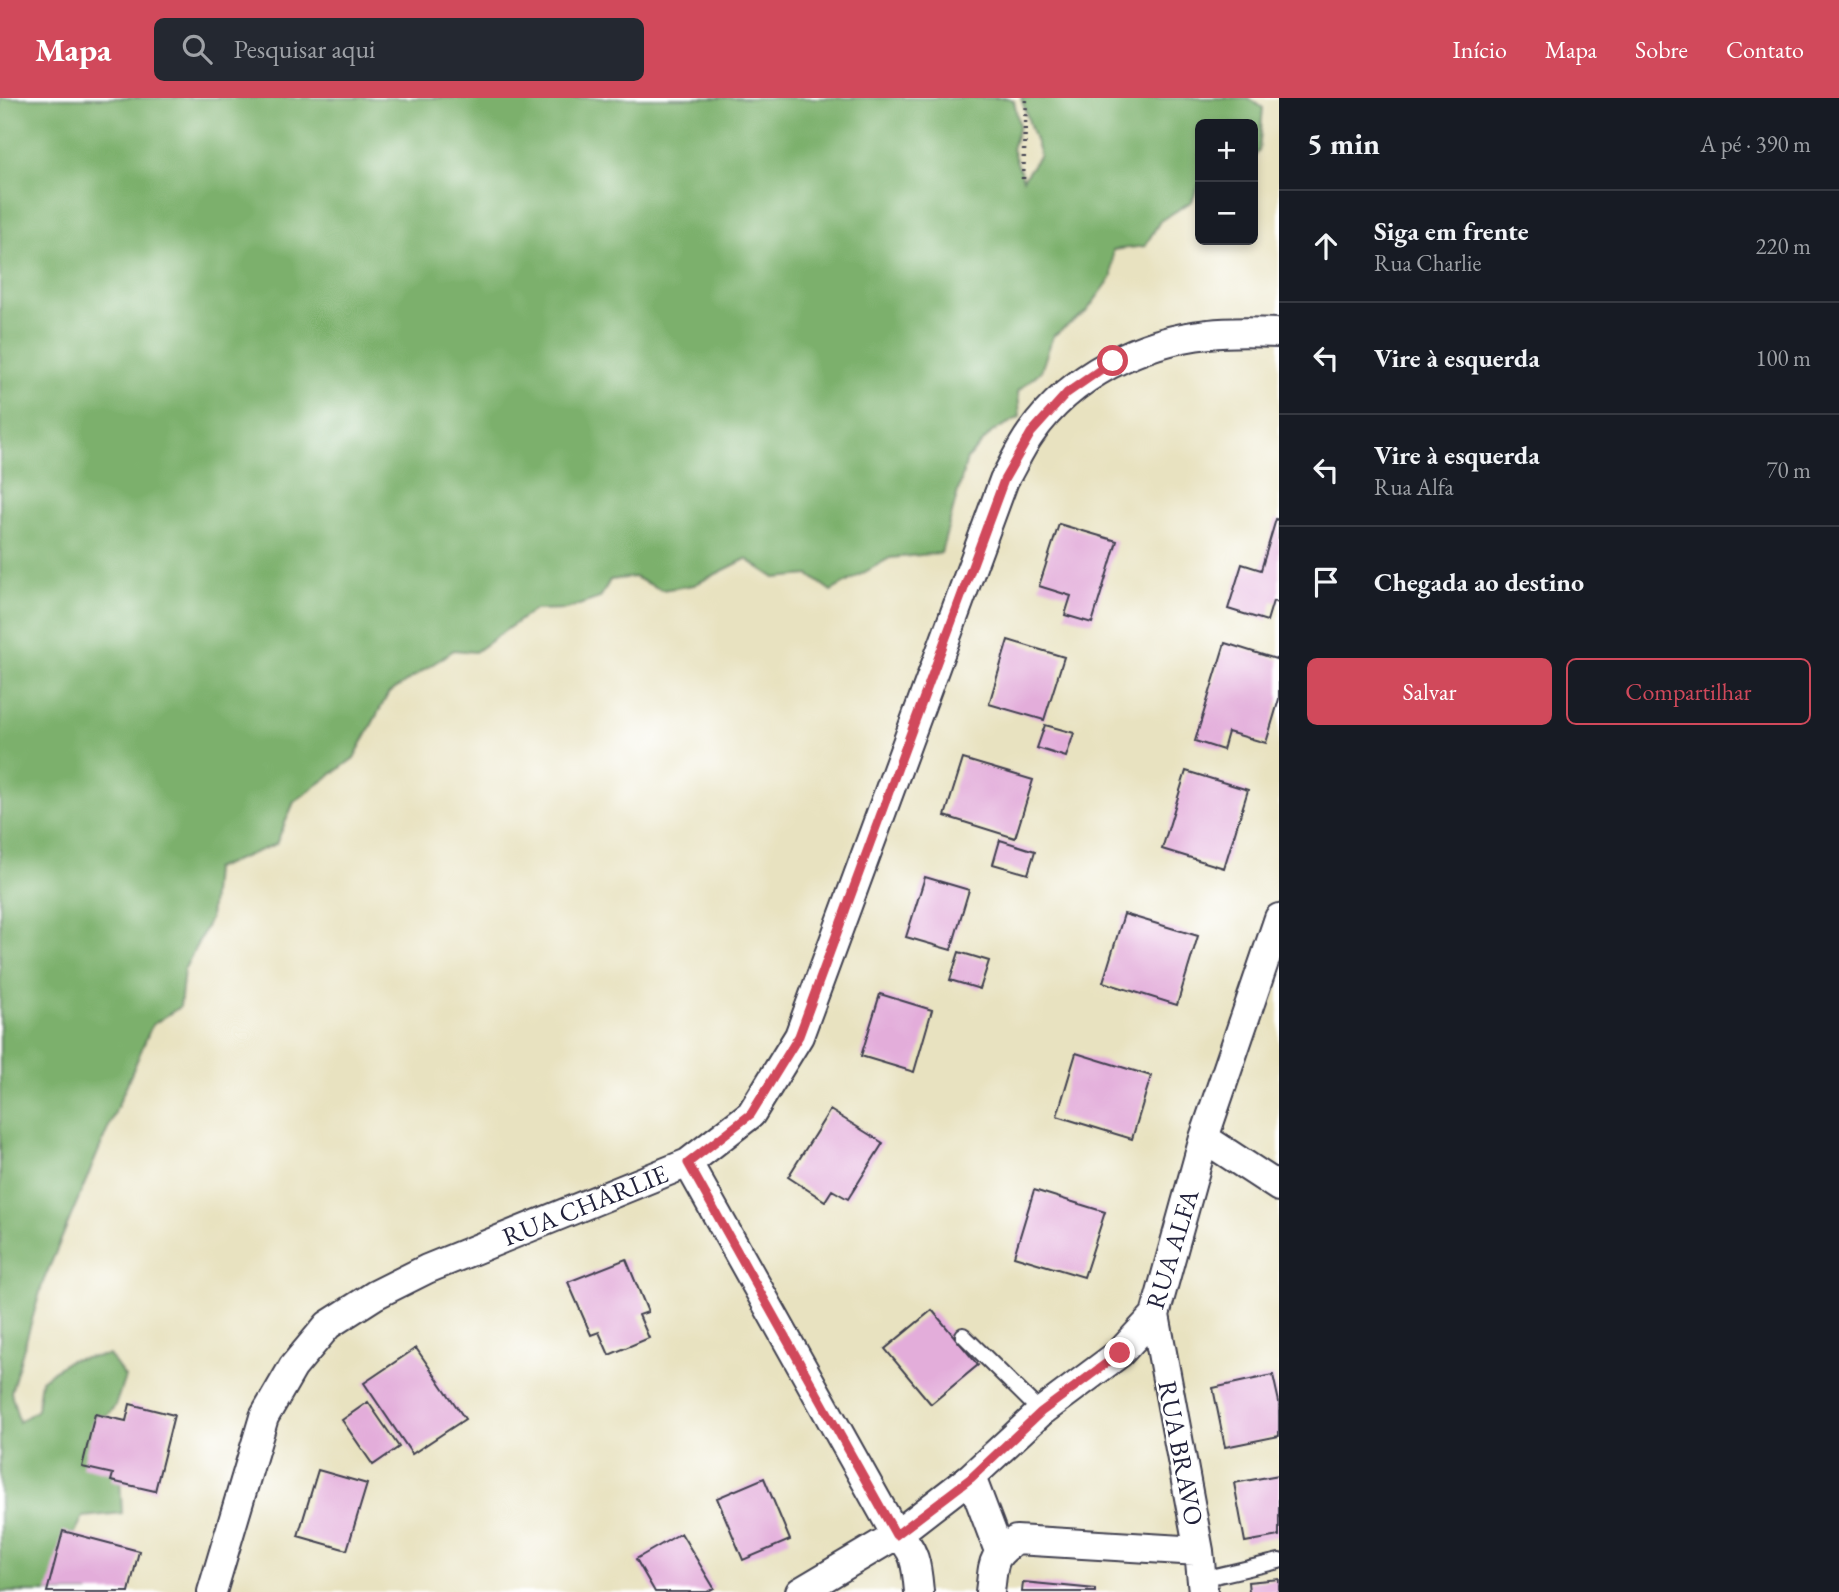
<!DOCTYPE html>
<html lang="pt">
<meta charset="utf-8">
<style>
body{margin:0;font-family:"EB Garamond",serif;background:#242831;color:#f1f3f6}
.controls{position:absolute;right:21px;top:21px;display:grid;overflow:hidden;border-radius:10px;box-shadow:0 4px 10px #0003}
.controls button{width:63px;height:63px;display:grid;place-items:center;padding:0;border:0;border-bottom:2px solid #363941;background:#171b24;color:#f1f3f6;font:35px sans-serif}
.stop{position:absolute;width:21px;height:21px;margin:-16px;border:5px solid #d1495b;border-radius:50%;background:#fff}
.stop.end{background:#d1495b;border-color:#fff;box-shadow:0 2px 7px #0008}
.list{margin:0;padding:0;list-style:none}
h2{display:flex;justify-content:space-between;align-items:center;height:91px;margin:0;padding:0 28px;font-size:30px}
h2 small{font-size:23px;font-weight:400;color:#9ea1a6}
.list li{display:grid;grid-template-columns:46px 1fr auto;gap:21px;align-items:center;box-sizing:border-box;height:112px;padding:0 28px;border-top:2px solid #363941}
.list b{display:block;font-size:26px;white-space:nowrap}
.list p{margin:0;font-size:23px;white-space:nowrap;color:#9ea1a6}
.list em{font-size:23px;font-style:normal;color:#9ea1a6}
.actions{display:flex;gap:14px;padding:21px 28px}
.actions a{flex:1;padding:16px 0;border:2px solid #d1495b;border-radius:10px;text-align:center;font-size:24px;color:#d1495b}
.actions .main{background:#d1495b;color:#fff}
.icon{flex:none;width:38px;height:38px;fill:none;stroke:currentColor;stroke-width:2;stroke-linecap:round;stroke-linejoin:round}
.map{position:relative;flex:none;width:1279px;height:1494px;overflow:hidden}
header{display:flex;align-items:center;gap:42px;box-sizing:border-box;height:98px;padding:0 35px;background:#d1495b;color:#fff}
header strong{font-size:33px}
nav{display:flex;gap:38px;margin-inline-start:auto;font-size:24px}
.search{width:490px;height:63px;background:#242831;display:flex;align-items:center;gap:18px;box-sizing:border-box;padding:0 24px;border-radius:10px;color:#9ea1a6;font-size:26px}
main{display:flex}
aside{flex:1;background:#171b24}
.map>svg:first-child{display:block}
</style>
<header>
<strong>Mapa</strong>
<div class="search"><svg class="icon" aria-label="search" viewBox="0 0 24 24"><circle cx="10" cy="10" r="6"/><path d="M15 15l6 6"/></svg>Pesquisar aqui</div>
<nav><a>Início</a><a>Mapa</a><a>Sobre</a><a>Contato</a></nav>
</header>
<main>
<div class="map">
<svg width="1279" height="1494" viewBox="0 0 1279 1494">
<rect width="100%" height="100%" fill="#fff"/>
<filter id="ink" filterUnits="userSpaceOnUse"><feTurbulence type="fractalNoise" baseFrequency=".0143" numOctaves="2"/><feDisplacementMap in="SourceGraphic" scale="14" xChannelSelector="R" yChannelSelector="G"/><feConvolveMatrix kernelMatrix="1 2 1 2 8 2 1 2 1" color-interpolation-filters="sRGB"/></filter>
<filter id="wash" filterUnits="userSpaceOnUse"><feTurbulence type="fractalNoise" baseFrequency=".00686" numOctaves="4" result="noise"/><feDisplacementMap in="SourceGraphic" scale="28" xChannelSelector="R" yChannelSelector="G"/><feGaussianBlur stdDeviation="1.57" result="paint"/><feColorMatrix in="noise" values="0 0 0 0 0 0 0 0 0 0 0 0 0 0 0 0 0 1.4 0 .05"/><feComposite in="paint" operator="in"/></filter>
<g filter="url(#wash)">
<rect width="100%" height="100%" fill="#e8e2c0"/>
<path fill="#7cb06c" stroke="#4f6954" stroke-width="2" d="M0 0H1009L1014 3 1019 28 1012 51 1023 81 1040 57 1021 0H1248L1263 10 1259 53 1253 59V26H1200V85L1192 103 1160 123 1145 148 1113 152 1112 179 1086 214 1053 238 1041 273 1018 293 1020 319 992 334 967 361 941 455 890 460 831 493 809 477 775 480 746 461 694 487 662 492 634 479 610 482 600 500 567 511 534 512 475 554 454 552 388 596 354 660 294 704 276 746 214 771 210 821 184 872 180 909 152 927 43 1184 11 1294 19 1324 37 1312 41 1282 69 1262 109 1257 125 1279 115 1308 94 1332 120 1380 122 1415 83 1419 66 1452 88 1494H0Z"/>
<g id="blocks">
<path fill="#e3adda" d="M1276 421 1279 422V505L1273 503 1267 523 1228 511 1242 466 1261 472Z
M1059 426 1117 443 1092 525 1065 517 1071 498 1039 488Z
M1008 542 1064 559 1044 622 989 606Z
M1225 545 1279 562V601L1266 645 1228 634 1223 652 1195 643Z
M1045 627 1074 635 1066 659 1037 650Z
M963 661 1033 682 1015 740 945 718Z
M1186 673 1248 692 1224 770 1162 751Z
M1000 742 1035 753 1028 776 993 766Z
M925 779 969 792 951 852 906 839Z
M1124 816 1198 838 1177 907 1103 884Z
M959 854 989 863 980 891 950 882Z
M880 896 932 912 914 974 861 958Z
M1076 955 1151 978 1132 1041 1057 1018Z
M830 1012 883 1045 848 1101 832 1092 825 1103 788 1079Z
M1034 1092 1105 1114 1084 1179 1014 1158Z
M626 1161 648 1214 639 1217 649 1240 609 1257 599 1234 591 1237 568 1184Z
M932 1212 978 1267 931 1306 885 1251Z
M416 1250 465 1321 412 1356 364 1285Z
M1273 1277 1279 1304V1338L1225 1349 1213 1290Z
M368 1304 399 1349 373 1367 342 1322Z
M130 1306 174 1317 155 1393 111 1383 113 1376 82 1369 95 1316 126 1323Z
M318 1372 367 1386 347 1452 298 1438Z
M1279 1377V1438L1245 1444 1234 1385Z
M764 1380 790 1442 743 1462 717 1400Z
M63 1433 139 1453 129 1494H47Z
M681 1435 714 1490 707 1494H655L636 1461Z
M1279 1481V1494H1249L1248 1484Z
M1023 1484 1095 1491V1494H1022Z"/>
</g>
</g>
<g filter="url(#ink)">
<use href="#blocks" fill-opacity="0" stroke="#403f4f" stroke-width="2"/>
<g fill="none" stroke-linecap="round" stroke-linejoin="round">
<g stroke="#403f4f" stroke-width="18">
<path id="lane" d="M963 1237 1041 1314
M1202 1481 1279 1463"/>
</g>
<g stroke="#403f4f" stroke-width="32">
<path id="street" d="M1204 1040 1279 1089
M688 1065 896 1437
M1155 1217 1199 1453 1203 1494
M971 1379 999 1453
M896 1437C916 1449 917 1472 919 1494
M212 1494 264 1319 293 1269 328 1227 375 1197 427 1171 688 1065 751 1016 799 938 1004 382C1013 367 1020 350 1031 335 1071 278 1140 243 1209 236 1232 233 1256 234 1279 235
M800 1494 896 1437 971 1379 1041 1314 1120 1255 1155 1217 1204 1040 1279 820
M990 1494C994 1465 990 1459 1016 1442L1199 1453"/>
</g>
<path stroke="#403f4f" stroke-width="4.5" stroke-dasharray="2 5" stroke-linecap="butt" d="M1023 81 1026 0"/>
<use href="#lane" stroke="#fff" stroke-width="14"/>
<use href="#street" stroke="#fff" stroke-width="28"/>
</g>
</g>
<g fill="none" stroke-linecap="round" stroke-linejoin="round" filter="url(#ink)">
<path stroke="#d1495b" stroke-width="9" d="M1113 263 1067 295 1031 335 1004 382 799 938 751 1016 688 1065 896 1437 971 1380 1041 1314 1120 1255"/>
</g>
<g text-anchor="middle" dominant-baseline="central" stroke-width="5" stroke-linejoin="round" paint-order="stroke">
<g font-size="26" fill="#22223b" stroke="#fff">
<text transform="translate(585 1107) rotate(-22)">RUA CHARLIE</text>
<text transform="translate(1172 1151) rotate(-73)">RUA ALFA</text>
<text transform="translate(1181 1355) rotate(79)">RUA BRAVO</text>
</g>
</g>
</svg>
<div class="controls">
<button>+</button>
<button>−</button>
</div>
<div class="stop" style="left:1113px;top:263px"></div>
<div class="stop end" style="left:1120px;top:1255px"></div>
</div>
<aside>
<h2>5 min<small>A pé · 390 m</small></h2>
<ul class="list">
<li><svg class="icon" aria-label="ahead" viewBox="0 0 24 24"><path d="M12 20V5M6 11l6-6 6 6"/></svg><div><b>Siga em frente</b><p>Rua Charlie</p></div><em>220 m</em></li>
<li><svg class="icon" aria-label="left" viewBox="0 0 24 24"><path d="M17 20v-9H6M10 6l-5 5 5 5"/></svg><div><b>Vire à esquerda</b></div><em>100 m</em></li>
<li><svg class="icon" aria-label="left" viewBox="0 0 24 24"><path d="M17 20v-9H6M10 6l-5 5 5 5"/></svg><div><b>Vire à esquerda</b><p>Rua Alfa</p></div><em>70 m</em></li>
<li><svg class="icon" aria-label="arrive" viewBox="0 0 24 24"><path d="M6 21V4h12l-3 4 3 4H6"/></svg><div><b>Chegada ao destino</b></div></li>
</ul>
<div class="actions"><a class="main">Salvar</a><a>Compartilhar</a></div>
</aside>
</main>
